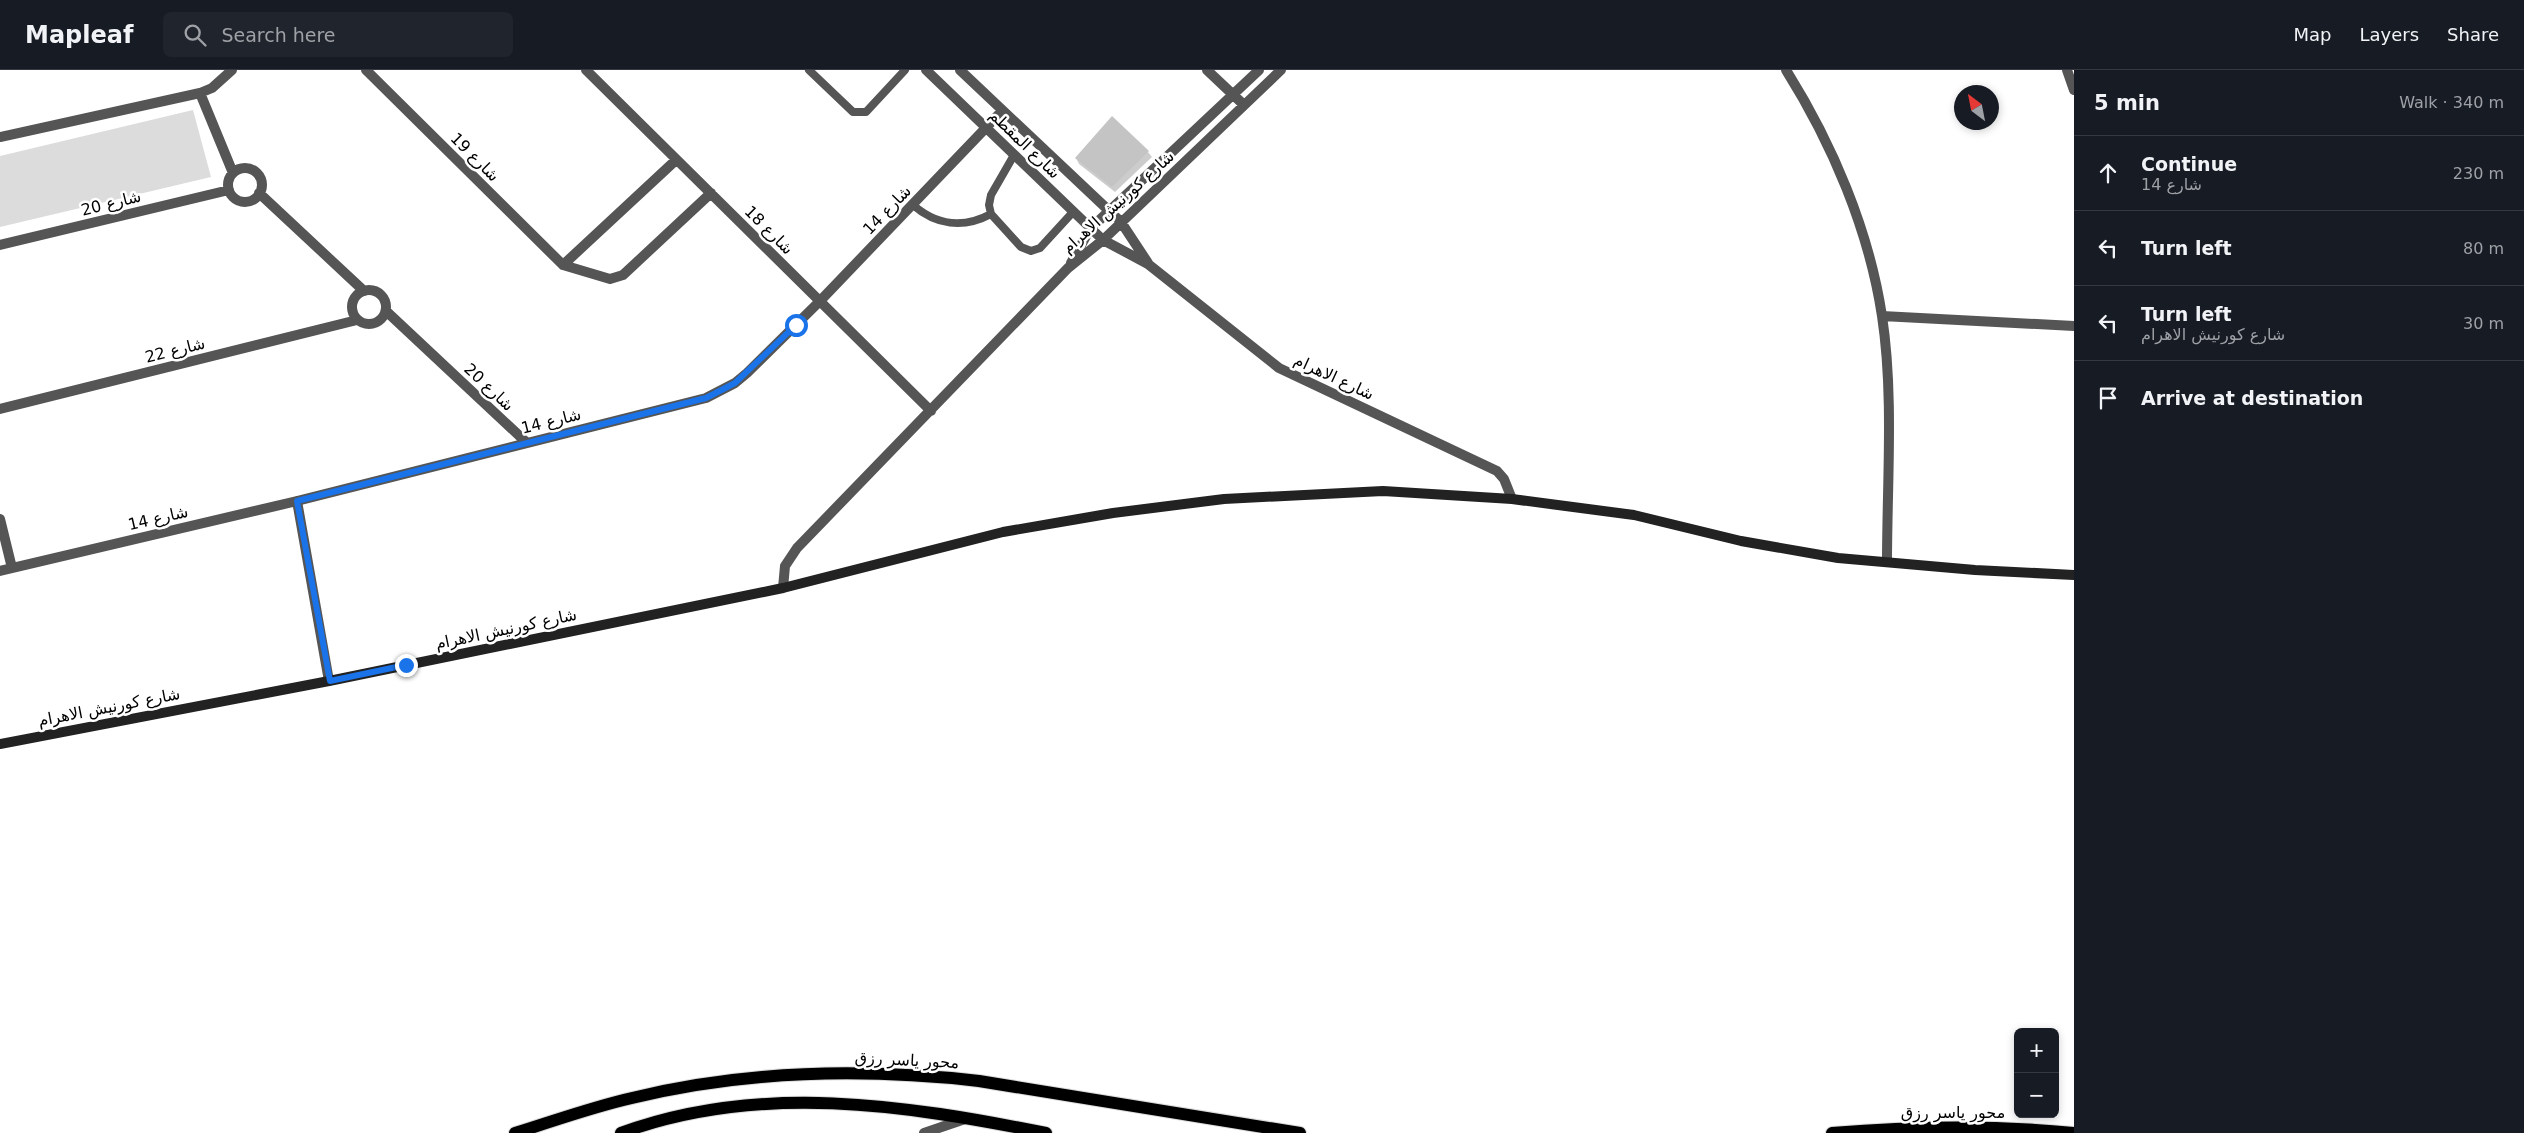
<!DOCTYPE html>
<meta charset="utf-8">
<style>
body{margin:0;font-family:"DejaVu Sans",Vazirmatn,sans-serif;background:#20242c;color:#f1f3f6}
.controls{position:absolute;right:15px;bottom:15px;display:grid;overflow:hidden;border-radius:8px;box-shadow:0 2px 8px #0003}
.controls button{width:45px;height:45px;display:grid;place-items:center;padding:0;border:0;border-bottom:1px solid #363941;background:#171b24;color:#f1f3f6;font:25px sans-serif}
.compass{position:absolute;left:1954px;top:15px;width:45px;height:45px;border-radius:50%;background:#171b24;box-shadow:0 2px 8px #0003;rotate:328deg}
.stop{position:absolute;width:15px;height:15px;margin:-11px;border:4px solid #1a73e8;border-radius:50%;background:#fff}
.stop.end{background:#1a73e8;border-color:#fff;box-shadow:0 1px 5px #0008}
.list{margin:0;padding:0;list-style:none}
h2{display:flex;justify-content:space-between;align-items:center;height:65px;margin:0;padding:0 20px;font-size:21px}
h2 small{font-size:16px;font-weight:400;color:#9ea1a6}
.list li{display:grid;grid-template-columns:32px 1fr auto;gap:15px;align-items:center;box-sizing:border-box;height:75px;padding:0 20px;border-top:1px solid #363941}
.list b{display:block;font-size:19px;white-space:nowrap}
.list p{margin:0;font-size:16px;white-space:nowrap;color:#9ea1a6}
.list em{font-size:16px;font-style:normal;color:#9ea1a6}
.icon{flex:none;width:28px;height:28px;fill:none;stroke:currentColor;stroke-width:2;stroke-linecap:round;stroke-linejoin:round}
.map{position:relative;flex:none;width:2074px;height:1063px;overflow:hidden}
header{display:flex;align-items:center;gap:30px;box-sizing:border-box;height:70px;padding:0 25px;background:#171b24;border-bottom:1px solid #363941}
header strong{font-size:24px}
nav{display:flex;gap:28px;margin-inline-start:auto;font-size:18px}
.search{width:350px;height:45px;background:#20242c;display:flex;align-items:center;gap:12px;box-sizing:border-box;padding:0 18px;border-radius:8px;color:#9ea1a6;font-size:19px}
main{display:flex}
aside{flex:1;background:#171b24}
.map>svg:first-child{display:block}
</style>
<header>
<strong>Mapleaf</strong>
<div class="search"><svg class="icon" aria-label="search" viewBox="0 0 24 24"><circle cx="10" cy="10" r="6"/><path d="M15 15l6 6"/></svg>Search here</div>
<nav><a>Map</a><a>Layers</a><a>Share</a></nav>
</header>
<main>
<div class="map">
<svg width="2074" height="1063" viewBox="0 0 2074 1063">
<rect width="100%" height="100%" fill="#fff"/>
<path fill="#dcdcdc" d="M193 40 211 107 0 157V86Z"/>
<path fill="#0003" d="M1148 82 1152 87 1115 122 1079 94 1076 88Z"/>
<path fill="#c4c4c4" d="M1112 46 1149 81 1112 117 1075 88Z"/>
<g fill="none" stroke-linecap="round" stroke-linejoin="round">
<g stroke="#dbdbdb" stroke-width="14">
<path id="primary" d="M515 1063C554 1051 592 1037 632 1028 746 1000 863 998 979 1011L1300 1063
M621 1063C760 1012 905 1035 1046 1063
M1832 1063C1913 1056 1993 1055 2074 1063"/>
</g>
<path stroke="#555" stroke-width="8" d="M809 0 853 42H866L905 0
M1014 85 991 125 989 135 991 144 1021 177 1031 181 1040 178 1073 142
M913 135C936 155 963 159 991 144"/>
<path stroke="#555" stroke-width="10" d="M366 0 563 195 610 209 623 205 711 123
M586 0 931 341
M926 0 1103 170 1148 194 1279 298 1497 401 1504 409 1512 429
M960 0 1121 152 1148 193
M1207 0 1244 35
M1786 0C1832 73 1869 160 1882 246 1894 324 1887 413 1887 492
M2067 0 2074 20
M200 23 233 103
M0 67 200 23 212 18 232 0
M228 115a17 17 0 1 1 34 0a17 17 0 1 1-34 0Z
M259 123 364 221
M0 175 229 120
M1071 193 1090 159 1259 0
M563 195 676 90
M352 237a17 17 0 1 1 34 0a17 17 0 1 1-34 0Z
M386 241 527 373
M1882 246 2074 256
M0 339 357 250
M297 431 329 611
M0 449 12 498
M0 501 297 431 706 328 735 313 747 303 820 231 1002 41
M783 518 785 496 797 478 1068 198 1103 170 1281 0
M924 1063 968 1048"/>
<path stroke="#222" stroke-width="10" d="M0 674 329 611 783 518 1003 462 1113 443 1224 429 1383 421 1512 429 1634 445 1741 471 1838 488 1975 500 2074 505"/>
<use href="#primary" stroke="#000" stroke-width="12"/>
</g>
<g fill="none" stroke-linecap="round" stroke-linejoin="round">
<path stroke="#1a73e8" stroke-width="6" d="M406 595 330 611 297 431 706 328 735 313 796 255"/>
</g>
<g text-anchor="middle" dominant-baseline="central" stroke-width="5" stroke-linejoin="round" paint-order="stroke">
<g font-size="16" fill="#000" stroke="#fff">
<text transform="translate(1025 74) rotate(44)">شارع المقطم</text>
<text transform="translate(475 87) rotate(45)">شارع 19</text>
<text transform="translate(1118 132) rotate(-42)">شارع كورنيش الاهرام</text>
<text transform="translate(111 133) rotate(-14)">شارع 20</text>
<text transform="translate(887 140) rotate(-46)">شارع 14</text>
<text transform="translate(769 160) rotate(45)">شارع 18</text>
<text transform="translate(175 280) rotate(-14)">شارع 22</text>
<text transform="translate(1334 307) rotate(25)">شارع الاهرام</text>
<text transform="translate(489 317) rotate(43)">شارع 20</text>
<text transform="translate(551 351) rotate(-14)">شارع 14</text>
<text transform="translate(158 448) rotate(-13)">شارع 14</text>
<text transform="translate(506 559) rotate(-12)">شارع كورنيش الاهرام</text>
<text transform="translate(109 637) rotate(-11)">شارع كورنيش الاهرام</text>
<text transform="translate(907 990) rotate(3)">محور ياسر رزق</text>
<text x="1953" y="1042">محور ياسر رزق</text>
</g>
</g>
</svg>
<div class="controls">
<button>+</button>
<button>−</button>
</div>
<svg class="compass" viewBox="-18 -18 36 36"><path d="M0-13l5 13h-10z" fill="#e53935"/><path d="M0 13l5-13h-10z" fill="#9ea1a6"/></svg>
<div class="stop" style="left:796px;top:255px"></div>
<div class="stop end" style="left:406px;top:595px"></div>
</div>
<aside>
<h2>5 min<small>Walk · 340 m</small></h2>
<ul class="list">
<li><svg class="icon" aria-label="ahead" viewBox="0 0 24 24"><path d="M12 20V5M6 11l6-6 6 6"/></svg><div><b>Continue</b><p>شارع 14</p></div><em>230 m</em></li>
<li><svg class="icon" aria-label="left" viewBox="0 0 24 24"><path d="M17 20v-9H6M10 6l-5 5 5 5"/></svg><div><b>Turn left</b></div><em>80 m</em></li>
<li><svg class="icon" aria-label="left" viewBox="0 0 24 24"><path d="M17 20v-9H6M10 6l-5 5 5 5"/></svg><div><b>Turn left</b><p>شارع كورنيش الاهرام</p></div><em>30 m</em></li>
<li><svg class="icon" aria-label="arrive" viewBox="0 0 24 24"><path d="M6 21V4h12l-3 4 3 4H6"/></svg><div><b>Arrive at destination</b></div></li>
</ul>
</aside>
</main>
